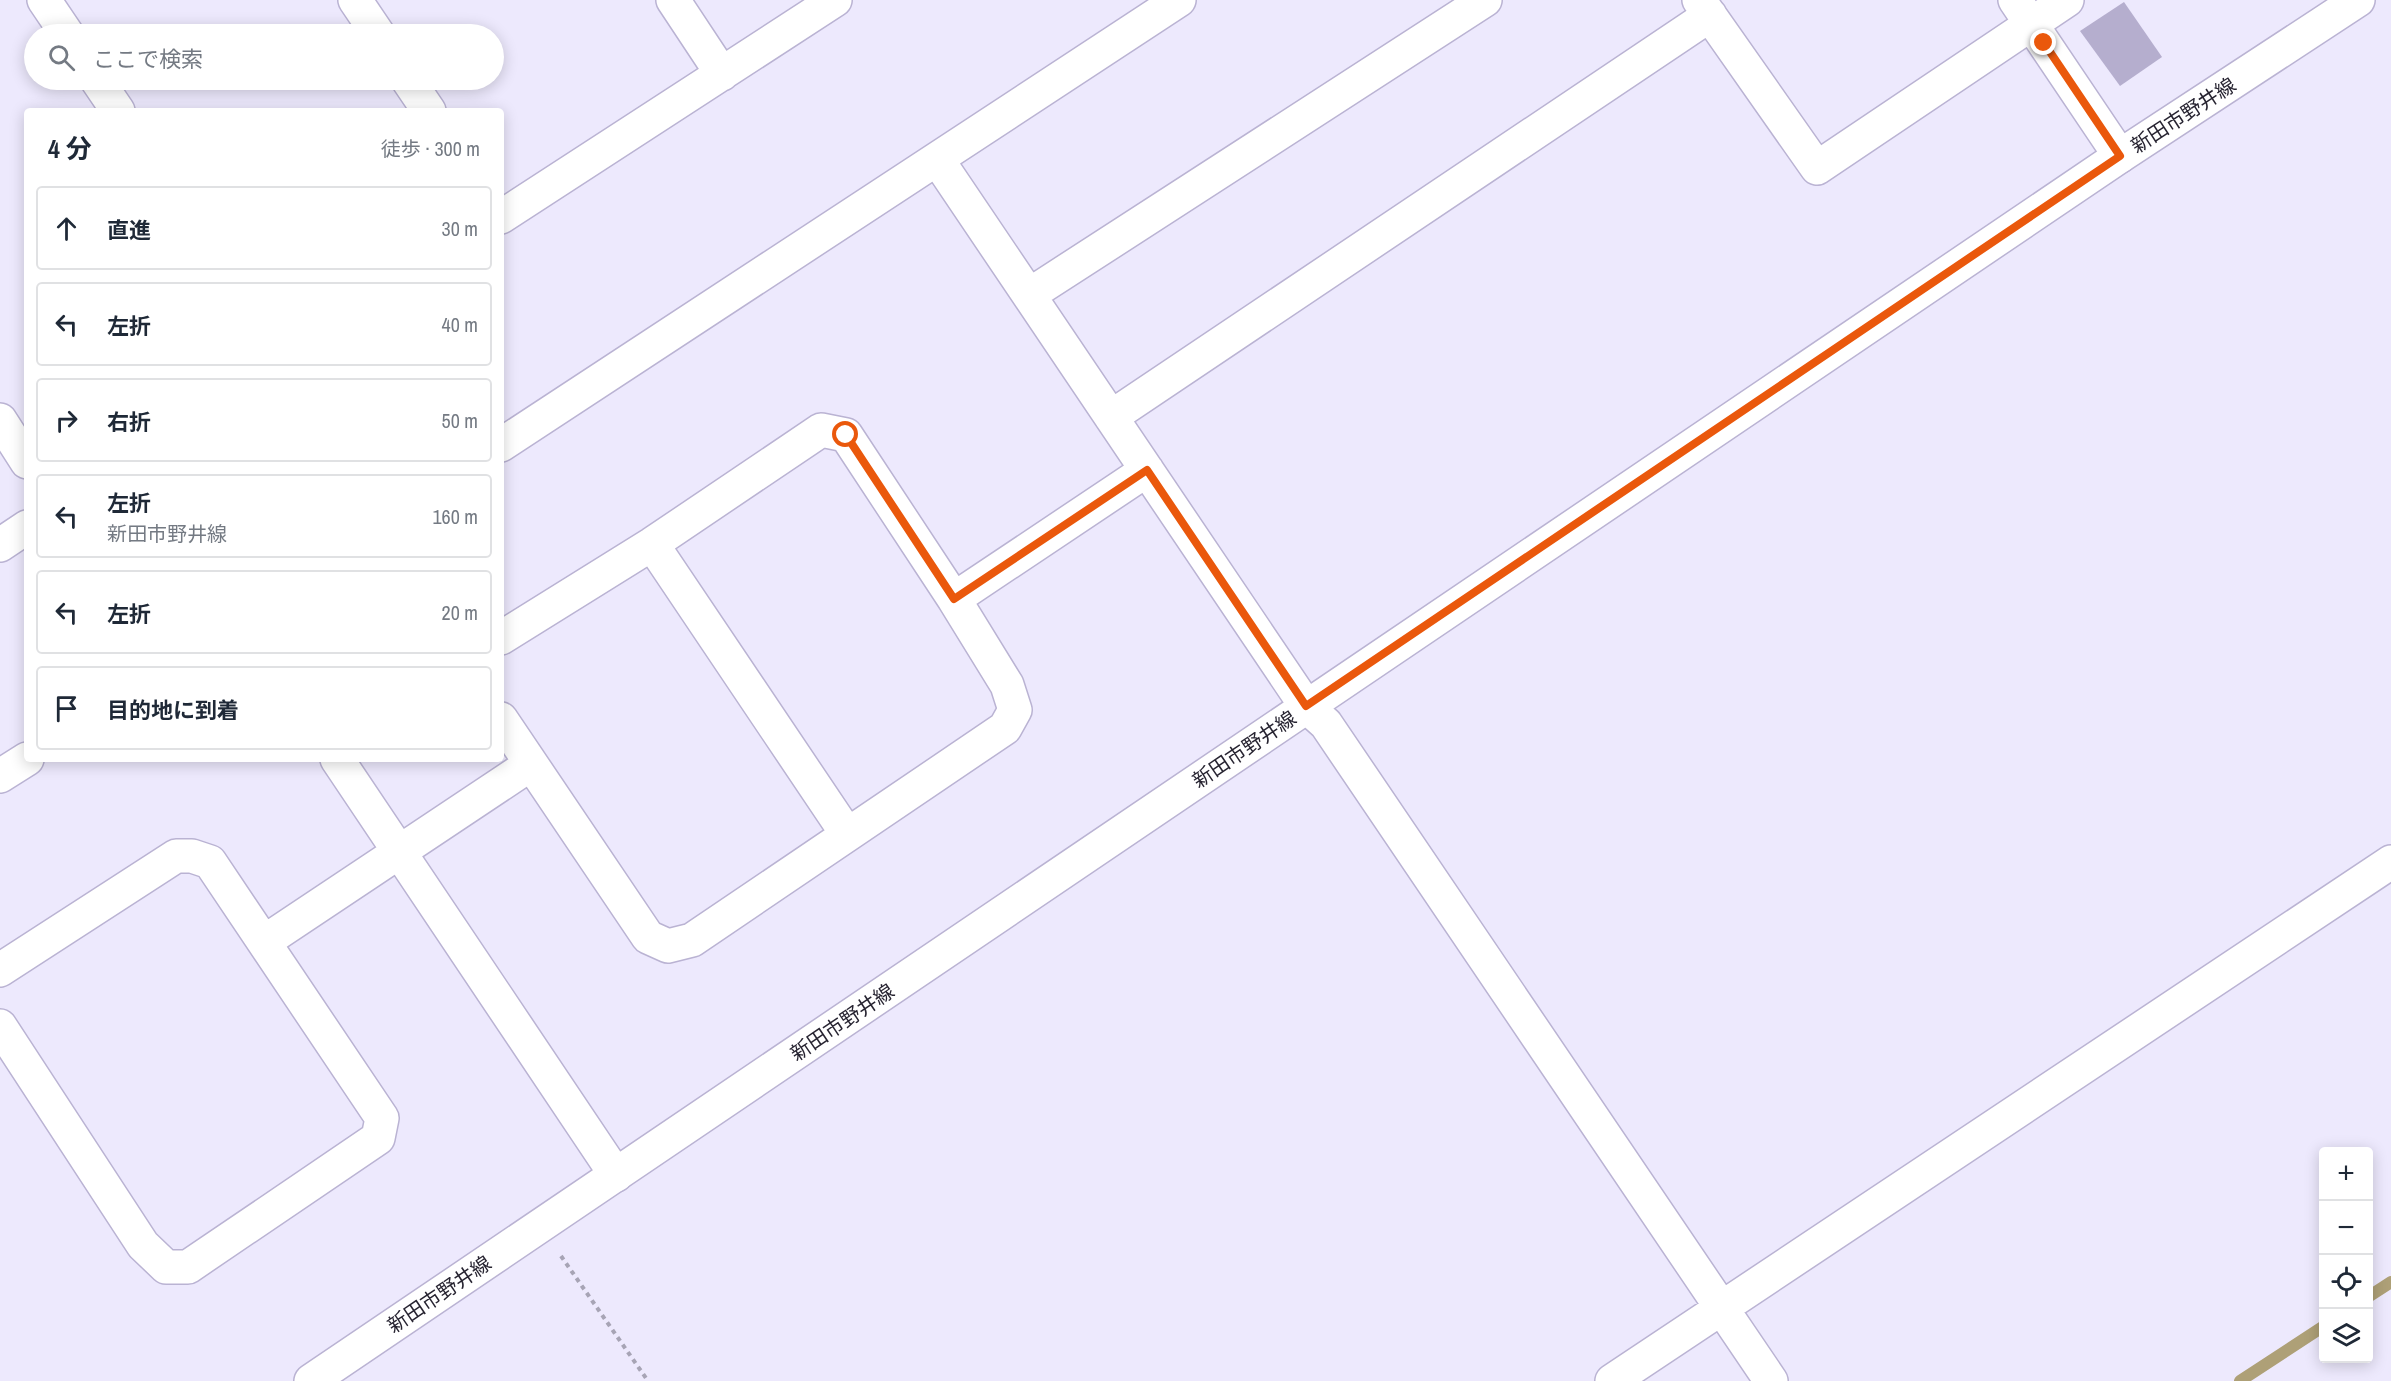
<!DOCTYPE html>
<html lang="ja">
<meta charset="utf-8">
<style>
body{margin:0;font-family:"Archivo Narrow","Noto Sans JP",sans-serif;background:#f2f2f3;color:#1f2937}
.controls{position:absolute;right:18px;bottom:18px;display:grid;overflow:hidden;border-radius:6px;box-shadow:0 3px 15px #0003}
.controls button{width:54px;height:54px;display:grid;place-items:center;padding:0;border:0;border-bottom:2px solid #e0e1e3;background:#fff;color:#1f2937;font:30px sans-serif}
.stop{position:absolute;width:18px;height:18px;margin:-14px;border:4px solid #ea580c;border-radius:50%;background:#fff}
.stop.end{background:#ea580c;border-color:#fff;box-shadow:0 2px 6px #0008}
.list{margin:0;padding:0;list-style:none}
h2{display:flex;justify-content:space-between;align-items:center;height:78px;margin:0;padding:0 24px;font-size:26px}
h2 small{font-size:20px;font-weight:400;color:#747a83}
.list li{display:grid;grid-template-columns:39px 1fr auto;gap:18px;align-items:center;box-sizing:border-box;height:84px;margin:0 12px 12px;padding:0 12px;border:2px solid #e0e1e3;border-radius:6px}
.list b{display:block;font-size:22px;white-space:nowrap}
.list p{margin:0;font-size:20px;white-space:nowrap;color:#747a83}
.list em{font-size:20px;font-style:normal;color:#747a83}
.icon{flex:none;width:33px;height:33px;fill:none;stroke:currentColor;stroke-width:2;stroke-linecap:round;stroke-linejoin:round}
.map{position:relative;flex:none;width:2391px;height:1381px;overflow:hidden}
.search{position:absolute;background:#fff;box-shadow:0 3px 15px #0003;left:24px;top:24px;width:480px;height:66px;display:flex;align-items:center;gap:15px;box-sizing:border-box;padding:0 21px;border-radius:33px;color:#747a83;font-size:22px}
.panel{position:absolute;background:#fff;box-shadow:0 3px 15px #0003;left:24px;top:108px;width:480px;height:654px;border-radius:6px}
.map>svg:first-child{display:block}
</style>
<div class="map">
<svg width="2391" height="1381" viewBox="0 0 2391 1381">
<rect width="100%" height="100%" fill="#ede9fd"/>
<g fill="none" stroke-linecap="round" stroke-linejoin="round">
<path stroke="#aea077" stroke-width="12" d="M2368 1297 2391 1282
M2240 1381 2324 1326"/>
</g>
<path fill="#b5aece" d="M2124 2 2162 57 2120 86 2080 31Z"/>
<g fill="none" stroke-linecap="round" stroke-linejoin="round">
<g stroke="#bab3d3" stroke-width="36">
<path id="minor" d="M44 0 67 34
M355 0 378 34
M673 0 722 74
M1699 0 1817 168 2067 0
M2015 0 2120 156
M97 80 118 111
M408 80 429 111
M937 159 1306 706 1326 724 1771 1381
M501 217 835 0
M1029 295 1485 0
M1111 417 1710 15
M0 420 27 462
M501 445 1179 0
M652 544 847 834
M0 545 27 527
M954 599 1147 470
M501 638 652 544 821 430 846 435 954 599 1007 685 1015 710 1005 728 692 940 668 946 648 937 501 719
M337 759 616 1175
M0 776 27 759
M264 942 531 764
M0 970 176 856H192L210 862 382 1118 378 1138 188 1267H166L143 1245 0 1026
M1612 1381 2391 862"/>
</g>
<g stroke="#bab3d3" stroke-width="36">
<path id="major" d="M311 1381 2120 156 2358 0"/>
</g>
<path stroke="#a7a4b5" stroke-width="4" stroke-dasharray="4.5 4.5" stroke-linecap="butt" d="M561 1256 648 1381"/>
<use href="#minor" stroke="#fff" stroke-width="33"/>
<use href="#major" stroke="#fff" stroke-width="33"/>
</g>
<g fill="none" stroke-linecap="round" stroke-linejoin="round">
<path stroke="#ea580c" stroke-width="8" d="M846 435 954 599 1147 470 1306 706 2120 156 2044 43"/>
</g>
<g text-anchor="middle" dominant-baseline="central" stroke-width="6" stroke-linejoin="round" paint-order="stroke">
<g font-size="20" fill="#272431" stroke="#fff">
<text transform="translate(2183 115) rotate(-33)">新田市野井線</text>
<text transform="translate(1244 749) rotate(-34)">新田市野井線</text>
<text transform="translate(842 1022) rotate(-34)">新田市野井線</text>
<text transform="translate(439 1294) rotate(-34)">新田市野井線</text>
</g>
</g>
</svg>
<div class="controls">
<button>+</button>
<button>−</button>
<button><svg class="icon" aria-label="locate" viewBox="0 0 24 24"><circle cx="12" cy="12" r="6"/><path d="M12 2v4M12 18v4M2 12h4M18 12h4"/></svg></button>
<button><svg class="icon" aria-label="layers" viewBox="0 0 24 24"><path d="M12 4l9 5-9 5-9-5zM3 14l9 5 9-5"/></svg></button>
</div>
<div class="stop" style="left:846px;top:435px"></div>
<div class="stop end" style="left:2044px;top:43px"></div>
<div class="search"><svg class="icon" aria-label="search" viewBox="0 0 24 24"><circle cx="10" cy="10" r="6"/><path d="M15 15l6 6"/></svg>ここで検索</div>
<section class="panel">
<h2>4 分<small>徒歩 · 300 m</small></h2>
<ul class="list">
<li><svg class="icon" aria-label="ahead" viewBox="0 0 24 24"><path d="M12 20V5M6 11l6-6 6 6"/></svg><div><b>直進</b></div><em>30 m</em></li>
<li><svg class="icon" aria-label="left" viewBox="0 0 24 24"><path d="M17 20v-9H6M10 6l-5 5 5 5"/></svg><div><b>左折</b></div><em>40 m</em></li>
<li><svg class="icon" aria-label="right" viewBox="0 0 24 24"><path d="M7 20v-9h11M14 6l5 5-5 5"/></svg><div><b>右折</b></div><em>50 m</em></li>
<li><svg class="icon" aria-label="left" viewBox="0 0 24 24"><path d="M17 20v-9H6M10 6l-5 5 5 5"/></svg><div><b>左折</b><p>新田市野井線</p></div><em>160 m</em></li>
<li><svg class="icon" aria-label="left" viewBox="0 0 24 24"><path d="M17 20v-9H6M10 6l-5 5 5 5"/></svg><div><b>左折</b></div><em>20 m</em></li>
<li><svg class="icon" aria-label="arrive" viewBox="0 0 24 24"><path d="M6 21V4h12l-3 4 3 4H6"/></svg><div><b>目的地に到着</b></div></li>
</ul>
</section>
</div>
